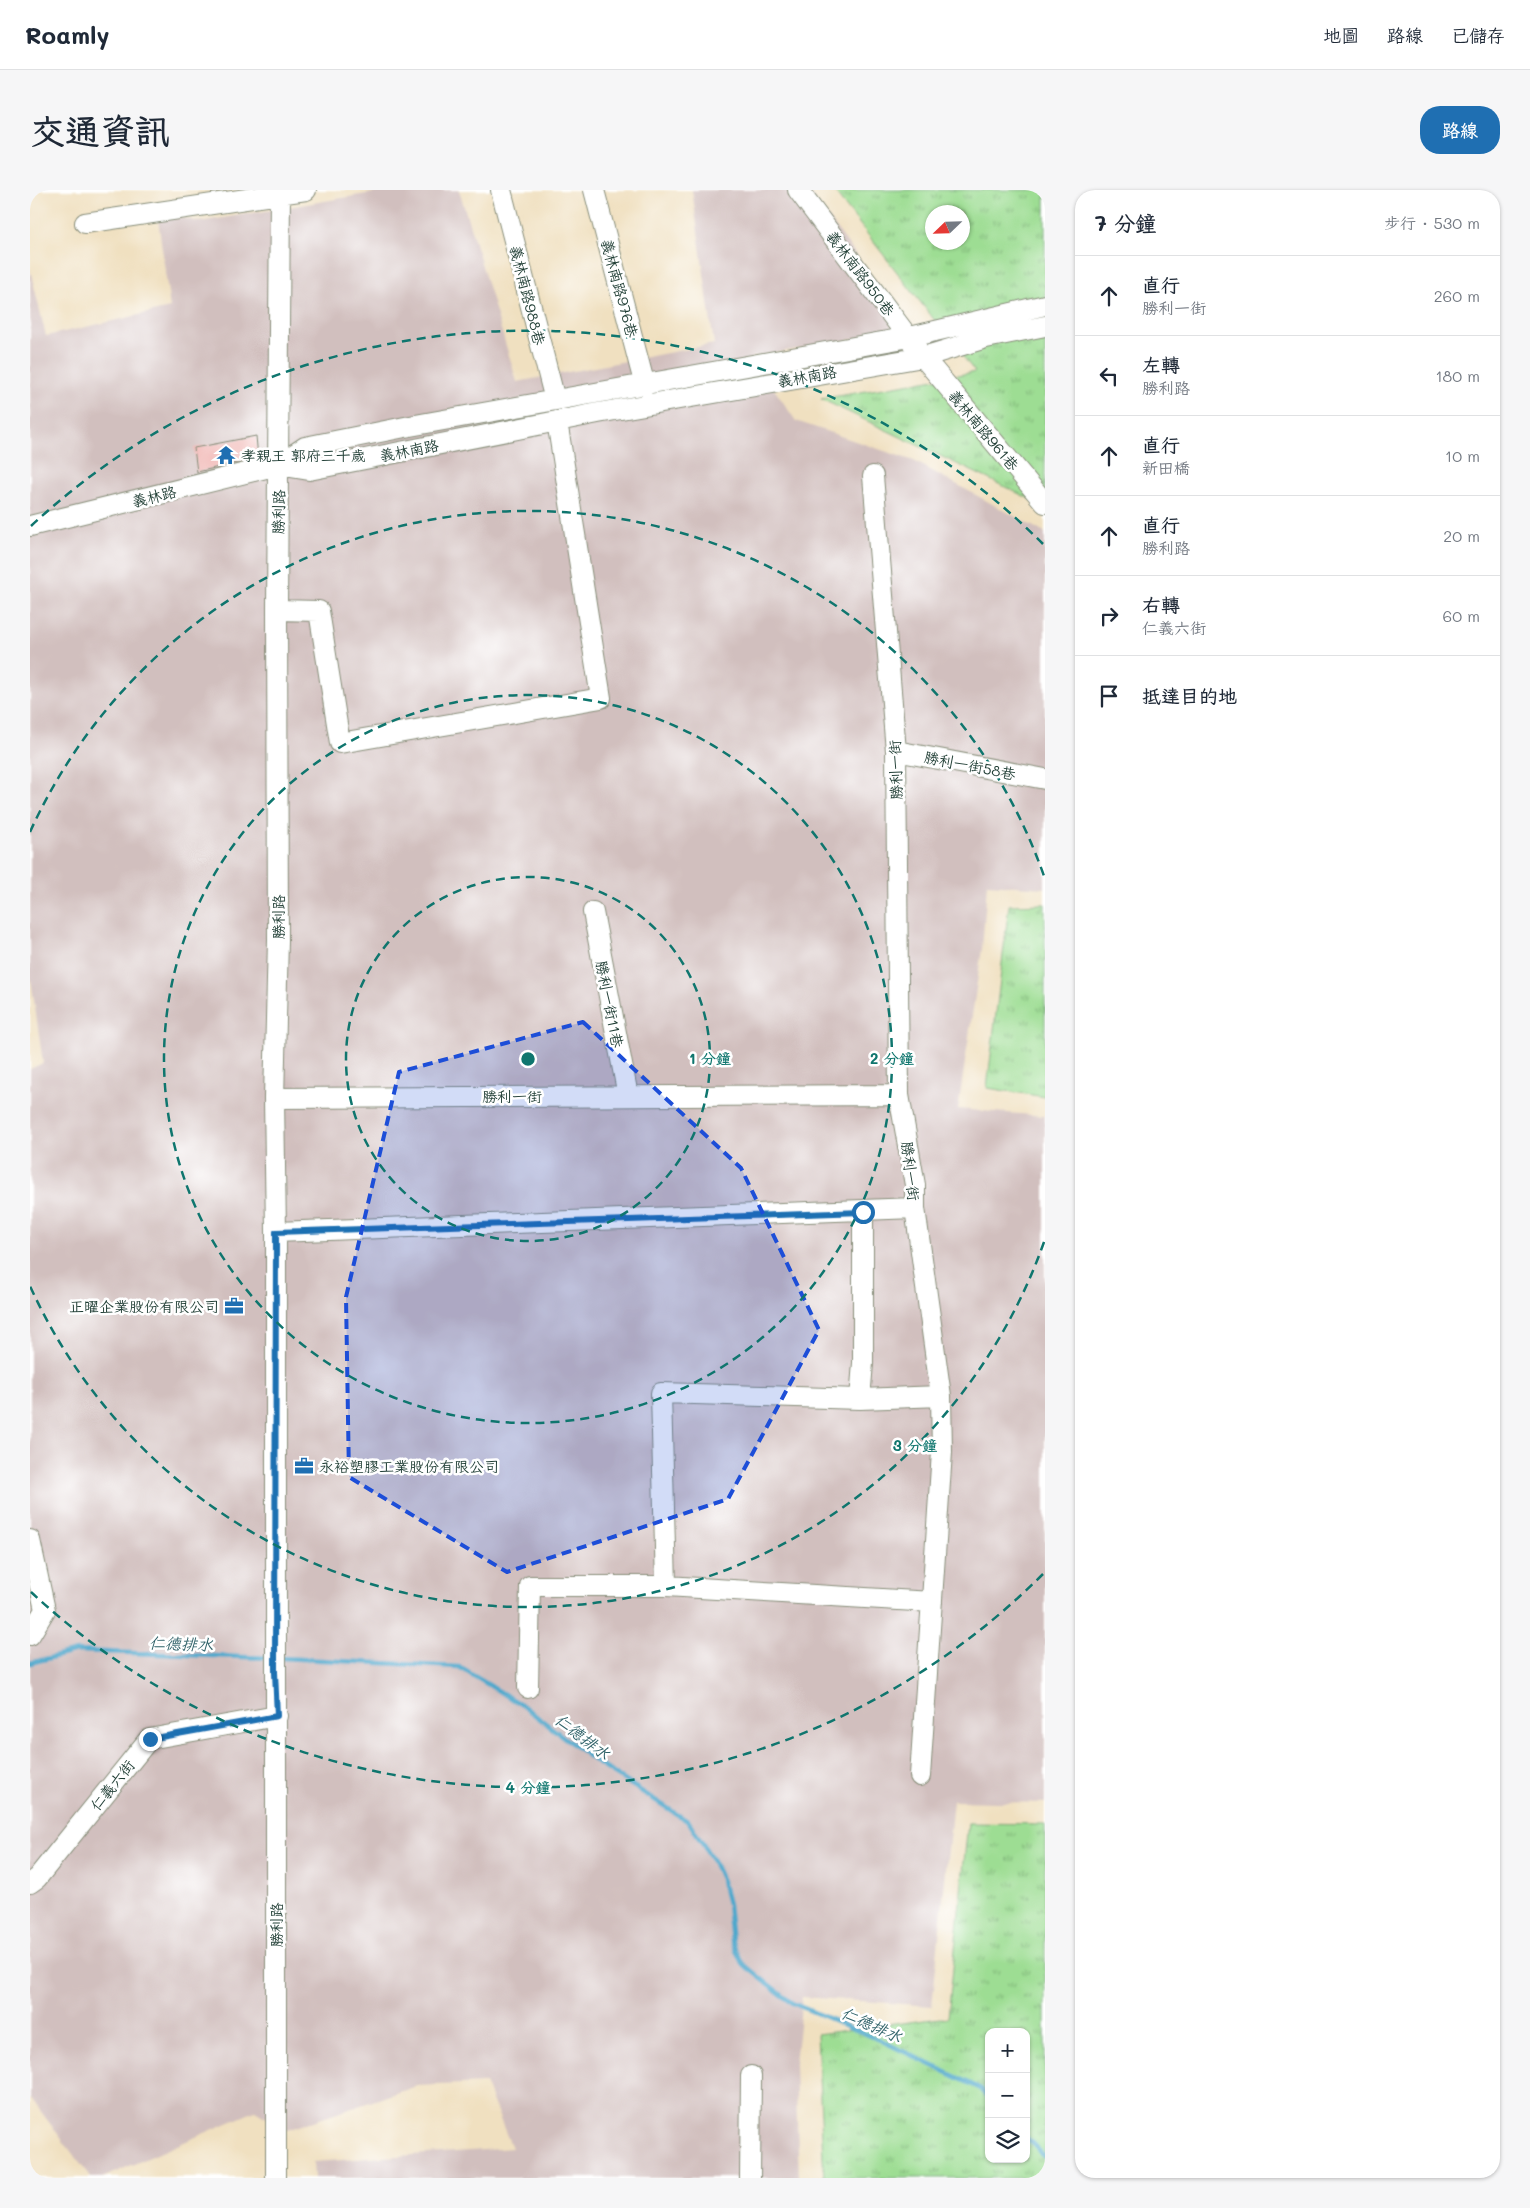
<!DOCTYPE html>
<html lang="zh-TW">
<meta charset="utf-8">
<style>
body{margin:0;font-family:Mali,"LXGW WenKai TC",sans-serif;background:#f6f6f7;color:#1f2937}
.controls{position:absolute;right:15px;bottom:15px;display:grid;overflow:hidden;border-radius:10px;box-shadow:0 1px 4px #0004}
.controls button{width:45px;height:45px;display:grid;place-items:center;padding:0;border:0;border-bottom:1px solid #e0e1e3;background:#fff;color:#1f2937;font:25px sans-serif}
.compass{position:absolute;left:895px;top:15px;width:45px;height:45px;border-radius:50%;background:#fff;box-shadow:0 1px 4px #0004;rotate:247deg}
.stop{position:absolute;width:15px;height:15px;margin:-11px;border:4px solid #1f6fb2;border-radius:50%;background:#fff}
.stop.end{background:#1f6fb2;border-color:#fff;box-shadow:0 1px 5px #0008}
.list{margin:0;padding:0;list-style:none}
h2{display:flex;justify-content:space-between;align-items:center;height:65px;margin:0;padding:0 20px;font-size:21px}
h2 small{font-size:16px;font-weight:400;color:#747a83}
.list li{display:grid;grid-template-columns:32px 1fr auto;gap:15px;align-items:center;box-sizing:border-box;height:80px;padding:0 20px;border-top:1px solid #e0e1e3}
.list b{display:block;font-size:19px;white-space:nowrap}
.list p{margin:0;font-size:16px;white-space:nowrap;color:#747a83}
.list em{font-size:16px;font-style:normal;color:#747a83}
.icon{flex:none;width:28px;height:28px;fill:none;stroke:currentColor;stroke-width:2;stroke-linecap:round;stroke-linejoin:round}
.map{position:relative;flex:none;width:1015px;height:1988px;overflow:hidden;border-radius:20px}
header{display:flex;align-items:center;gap:30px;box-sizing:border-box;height:70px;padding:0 25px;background:#fff;border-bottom:1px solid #e0e1e3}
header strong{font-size:24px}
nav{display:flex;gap:28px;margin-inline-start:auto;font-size:18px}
.intro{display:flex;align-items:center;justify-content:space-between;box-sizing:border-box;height:120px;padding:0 30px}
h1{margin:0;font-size:35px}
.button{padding:12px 22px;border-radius:20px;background:#1f6fb2;color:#fff;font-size:18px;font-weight:700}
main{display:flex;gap:30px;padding:0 30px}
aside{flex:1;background:#fff;border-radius:20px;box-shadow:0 1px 4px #0004}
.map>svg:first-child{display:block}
</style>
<header>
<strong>Roamly</strong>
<nav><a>地圖</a><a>路線</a><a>已儲存</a></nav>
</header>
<div class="intro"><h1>交通資訊</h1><a class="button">路線</a></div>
<main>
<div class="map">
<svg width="1015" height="1988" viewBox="0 0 1015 1988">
<defs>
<pattern id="grass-tufts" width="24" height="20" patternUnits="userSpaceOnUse" patternTransform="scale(1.25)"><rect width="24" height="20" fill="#9ddd93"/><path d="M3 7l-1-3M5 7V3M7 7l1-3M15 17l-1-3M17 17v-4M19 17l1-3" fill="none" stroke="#7fb479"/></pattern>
</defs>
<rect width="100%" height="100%" fill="#fff"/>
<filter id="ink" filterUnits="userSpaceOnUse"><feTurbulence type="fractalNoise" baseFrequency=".02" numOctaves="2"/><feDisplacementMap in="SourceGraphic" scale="10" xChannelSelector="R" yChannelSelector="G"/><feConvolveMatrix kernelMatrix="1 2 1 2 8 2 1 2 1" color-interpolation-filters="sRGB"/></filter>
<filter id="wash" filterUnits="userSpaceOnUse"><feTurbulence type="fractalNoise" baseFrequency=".0096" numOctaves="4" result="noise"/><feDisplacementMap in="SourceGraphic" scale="20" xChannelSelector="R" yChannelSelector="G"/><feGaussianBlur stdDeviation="1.12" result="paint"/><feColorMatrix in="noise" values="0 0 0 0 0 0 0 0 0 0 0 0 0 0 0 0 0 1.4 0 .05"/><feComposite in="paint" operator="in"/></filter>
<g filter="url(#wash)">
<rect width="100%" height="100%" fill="#f0e0c0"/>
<path fill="#d1bfbe" d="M360 0H429L487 192 684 154 662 0H778L881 139 722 167 766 231 884 271 1015 343V698L957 694 952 759 928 919 1015 926V1613L923 1611 902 1816 772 1807 765 1874 769 1988H284L283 1972 482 1958 455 1893 387 1896 257 1940 225 1921 72 1988H61L0 1907V879L13 873 0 782V79L16 146 140 118 127 21 169 32Z"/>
<path fill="url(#grass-tufts)" stroke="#5e8d64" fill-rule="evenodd" d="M803 0H1015V316L791 209 945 182ZM902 22H932V52H902Z
M1015 714V907L957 898 979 715Z
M938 1633 1015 1634V1988H794L787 1844 918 1827ZM959 1842H996V1969H959Z"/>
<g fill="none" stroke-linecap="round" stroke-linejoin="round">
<path stroke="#4fa8cc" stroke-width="4.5" d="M252 1468 429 1477 492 1515 566 1572 659 1632 682 1669 692 1691 698 1714 702 1751 712 1773 762 1813 850 1850 951 1899 959 1908
M0 1473 47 1461 242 1468
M996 1947 1015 1967"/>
</g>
<g id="blocks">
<path fill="#efaca9" d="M226 246 228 268 167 282 164 258Z"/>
</g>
</g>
<g filter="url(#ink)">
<use href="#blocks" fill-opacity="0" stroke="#888e7a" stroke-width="1"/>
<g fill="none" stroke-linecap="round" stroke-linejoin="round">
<g stroke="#888e7a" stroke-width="22">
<path id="minor" d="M471 0 525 210
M564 0 615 196
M768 0 893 167 1015 313
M55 33 276 0
M248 275 279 280 568 223 893 167 956 148 1015 136
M0 336 248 275 275 257 380 236 880 147 1015 115
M247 420 289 421 310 553 571 508 527 231
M866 561 1015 589
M563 722 598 906
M244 908 869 905
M885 1018 911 1206 912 1262 890 1586
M246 1042 885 1018V995L869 905 866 561 843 286
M830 1209 833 1173V1022
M0 1350 15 1420 0 1445
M636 1396 631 1203 830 1209 911 1206
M498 1498 500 1396H636L902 1412
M0 1693 7 1688 119 1549 247 1526
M246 1988V1042L244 908 248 750 247 420 250 0
M720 1988 721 1886"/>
</g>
<use href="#minor" stroke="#fff" stroke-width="20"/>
</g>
</g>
<g fill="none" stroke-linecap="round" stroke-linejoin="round" filter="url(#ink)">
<path stroke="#1f6fb2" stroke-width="6" d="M120 1549 247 1526 245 1482 246 1042 833 1022"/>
</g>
<path fill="#1d4ed8" fill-opacity="0.2" stroke="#1d4ed8" stroke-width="4" stroke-dasharray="10 6" stroke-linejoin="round" d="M553 832 711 978 789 1140 698 1309 477 1382 319 1287 316 1107 369 882Z"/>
<g fill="none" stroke="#0f766e" stroke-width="2.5" stroke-dasharray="9 6">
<circle cx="498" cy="869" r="182"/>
<circle cx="498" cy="869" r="364"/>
<path d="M1014 1052A547 547 0 0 1 0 1096M0 642A547 547 0 0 1 1014 686"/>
<path d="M1013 1384A729 729 0 0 1 1 1402M1 336A729 729 0 0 1 1013 354"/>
</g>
<defs>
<g id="temple-bare" transform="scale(1.5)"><path d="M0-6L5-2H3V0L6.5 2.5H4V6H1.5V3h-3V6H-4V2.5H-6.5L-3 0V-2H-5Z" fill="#1f6fb2" stroke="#fff" stroke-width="2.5" paint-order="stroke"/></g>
<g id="office-bare" transform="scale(1.5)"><path d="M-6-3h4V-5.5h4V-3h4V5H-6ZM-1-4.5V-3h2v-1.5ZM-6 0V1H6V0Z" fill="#1f6fb2" stroke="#fff" stroke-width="2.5" paint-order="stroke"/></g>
</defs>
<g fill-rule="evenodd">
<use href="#temple-bare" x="196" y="265"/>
<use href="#office-bare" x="204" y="1116"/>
<use href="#office-bare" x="274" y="1276"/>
</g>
<g text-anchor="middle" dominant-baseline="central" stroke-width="5" stroke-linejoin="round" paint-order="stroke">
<g font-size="15" fill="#1f3d34" stroke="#fff">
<text transform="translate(831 83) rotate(53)">義林南路950巷</text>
<text transform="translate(590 98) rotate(75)">義林南路976巷</text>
<text transform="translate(498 105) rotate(76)">義林南路988巷</text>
<text transform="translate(777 186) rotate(-10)">義林南路</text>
<text transform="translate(954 240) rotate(50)">義林南路961巷</text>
<text transform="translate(379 260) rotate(-11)">義林南路</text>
<text transform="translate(124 306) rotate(-14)">義林路</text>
<text transform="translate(248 322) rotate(-89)">勝利路</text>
<text transform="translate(940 575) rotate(11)">勝利一街58巷</text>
<text transform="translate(865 580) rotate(-92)">勝利一街</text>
<text transform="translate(248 727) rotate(-90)">勝利路</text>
<text transform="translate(580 814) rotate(79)">勝利一街11巷</text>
<text x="482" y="906">勝利一街</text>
<text transform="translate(881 981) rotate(83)">勝利一街</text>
<text transform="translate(82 1595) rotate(-51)">仁義六街</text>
<text transform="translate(246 1735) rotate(-90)">勝利路</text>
</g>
<g font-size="15" fill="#1f3d34" stroke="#fff" text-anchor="start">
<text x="211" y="265">孝親王 郭府三千歲</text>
<text x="189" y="1116" text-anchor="end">正曜企業股份有限公司</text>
<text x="289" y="1276">永裕塑膠工業股份有限公司</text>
</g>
<g font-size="16" font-style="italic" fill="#306269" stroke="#fff">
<text transform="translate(151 1453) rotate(2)">仁德排水</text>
<text transform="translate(553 1546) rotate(37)">仁德排水</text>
<text transform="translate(842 1834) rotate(24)">仁德排水</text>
</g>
</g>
<circle cx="498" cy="869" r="8" fill="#0f766e" stroke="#fff" stroke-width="2.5"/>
<g font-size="15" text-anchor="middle" font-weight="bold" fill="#0f766e" stroke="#fff" stroke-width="5" stroke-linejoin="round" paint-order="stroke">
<text x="680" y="874">1 分鐘</text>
<text x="862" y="874">2 分鐘</text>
<text x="885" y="1261">3 分鐘</text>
<text x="498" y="1603">4 分鐘</text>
</g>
</svg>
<div class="controls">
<button>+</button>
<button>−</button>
<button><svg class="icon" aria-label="layers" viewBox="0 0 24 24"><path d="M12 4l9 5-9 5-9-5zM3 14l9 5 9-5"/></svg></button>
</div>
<svg class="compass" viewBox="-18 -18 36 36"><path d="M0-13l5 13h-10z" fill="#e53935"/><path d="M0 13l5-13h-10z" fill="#747a83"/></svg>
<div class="stop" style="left:833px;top:1022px"></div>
<div class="stop end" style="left:120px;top:1549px"></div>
</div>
<aside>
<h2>7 分鐘<small>步行 · 530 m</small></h2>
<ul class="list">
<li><svg class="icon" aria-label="ahead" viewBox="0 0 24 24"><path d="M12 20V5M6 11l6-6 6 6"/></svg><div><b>直行</b><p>勝利一街</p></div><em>260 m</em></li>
<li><svg class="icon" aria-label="left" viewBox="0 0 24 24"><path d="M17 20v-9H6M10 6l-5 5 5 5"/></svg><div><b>左轉</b><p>勝利路</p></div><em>180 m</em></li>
<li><svg class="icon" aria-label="ahead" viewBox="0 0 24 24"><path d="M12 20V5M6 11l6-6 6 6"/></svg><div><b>直行</b><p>新田橋</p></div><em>10 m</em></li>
<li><svg class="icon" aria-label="ahead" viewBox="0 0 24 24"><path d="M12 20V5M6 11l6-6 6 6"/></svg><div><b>直行</b><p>勝利路</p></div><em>20 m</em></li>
<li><svg class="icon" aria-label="right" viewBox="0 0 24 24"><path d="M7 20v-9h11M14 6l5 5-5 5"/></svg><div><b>右轉</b><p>仁義六街</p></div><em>60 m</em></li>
<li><svg class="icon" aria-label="arrive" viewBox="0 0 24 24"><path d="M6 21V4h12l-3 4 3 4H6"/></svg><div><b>抵達目的地</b></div></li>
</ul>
</aside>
</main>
